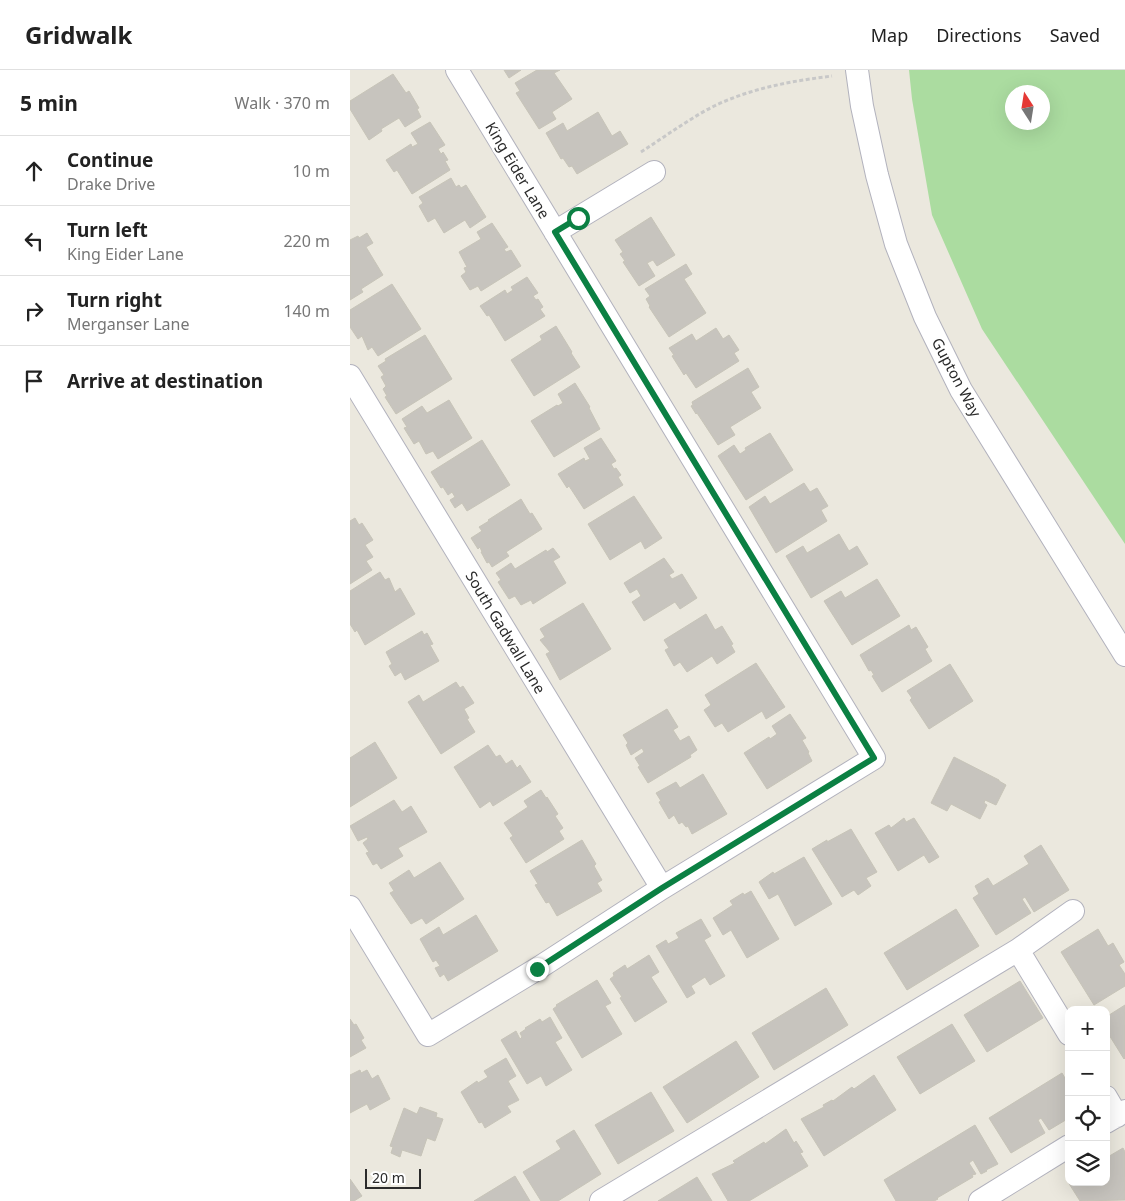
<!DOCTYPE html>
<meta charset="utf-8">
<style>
body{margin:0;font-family:"Noto Sans",sans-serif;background:#f6f6f6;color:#222}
.controls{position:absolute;right:15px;bottom:15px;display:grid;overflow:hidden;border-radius:10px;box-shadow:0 5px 20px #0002}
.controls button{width:45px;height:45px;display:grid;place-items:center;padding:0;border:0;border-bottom:1px solid #e0e0e0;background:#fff;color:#222;font:25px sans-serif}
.compass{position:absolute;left:655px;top:15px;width:45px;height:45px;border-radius:50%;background:#fff;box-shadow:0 5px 20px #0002;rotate:348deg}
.scale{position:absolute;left:15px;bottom:12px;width:56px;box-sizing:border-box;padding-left:5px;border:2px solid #2b2b2b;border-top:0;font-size:14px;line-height:18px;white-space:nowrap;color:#2b2b2b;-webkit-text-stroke:4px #fff;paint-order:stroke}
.stop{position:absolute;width:15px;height:15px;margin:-11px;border:4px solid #0b8043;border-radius:50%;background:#fff}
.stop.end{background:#0b8043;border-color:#fff;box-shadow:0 1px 5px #0008}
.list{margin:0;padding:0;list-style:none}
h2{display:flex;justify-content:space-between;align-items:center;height:65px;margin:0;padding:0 20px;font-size:21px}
h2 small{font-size:16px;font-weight:400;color:#767676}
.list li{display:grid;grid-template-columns:32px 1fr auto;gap:15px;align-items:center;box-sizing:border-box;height:70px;padding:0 20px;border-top:1px solid #e0e0e0}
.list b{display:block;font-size:19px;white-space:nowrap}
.list p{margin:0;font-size:16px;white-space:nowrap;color:#767676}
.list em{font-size:16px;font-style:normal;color:#767676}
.icon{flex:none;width:28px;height:28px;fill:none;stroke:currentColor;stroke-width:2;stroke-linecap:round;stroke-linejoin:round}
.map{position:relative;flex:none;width:775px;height:1131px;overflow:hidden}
header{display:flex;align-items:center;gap:30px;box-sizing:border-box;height:70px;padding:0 25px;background:#fff;border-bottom:1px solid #e0e0e0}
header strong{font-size:24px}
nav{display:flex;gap:28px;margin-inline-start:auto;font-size:18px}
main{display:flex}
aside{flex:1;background:#fff}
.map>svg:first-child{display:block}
</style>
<header>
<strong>Gridwalk</strong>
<nav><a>Map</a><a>Directions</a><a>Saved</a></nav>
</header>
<main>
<aside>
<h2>5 min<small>Walk · 370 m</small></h2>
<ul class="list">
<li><svg class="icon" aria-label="ahead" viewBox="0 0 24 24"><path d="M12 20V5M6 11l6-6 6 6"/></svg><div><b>Continue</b><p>Drake Drive</p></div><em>10 m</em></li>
<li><svg class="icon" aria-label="left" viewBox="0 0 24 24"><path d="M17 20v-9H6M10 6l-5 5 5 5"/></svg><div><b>Turn left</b><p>King Eider Lane</p></div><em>220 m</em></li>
<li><svg class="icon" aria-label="right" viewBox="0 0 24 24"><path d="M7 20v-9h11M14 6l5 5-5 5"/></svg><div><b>Turn right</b><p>Merganser Lane</p></div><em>140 m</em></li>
<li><svg class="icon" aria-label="arrive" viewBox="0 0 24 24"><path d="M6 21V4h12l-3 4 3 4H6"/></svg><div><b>Arrive at destination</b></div></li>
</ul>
</aside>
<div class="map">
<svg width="775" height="1131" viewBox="0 0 775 1131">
<rect width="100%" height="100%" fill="#ebe8de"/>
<path fill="#abdca0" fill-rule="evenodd" d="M559 0H775V474L632 259 582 145 562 29ZM662 22H692V52H662Z"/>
<path fill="#c7c4be" stroke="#c7c4b8" d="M154 0H171L159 8Z
M187 0H210L204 3 222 29 202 42 206 49 189 59 166 23 170 21 165 13Z
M43 4 56 23 59 21 69 38 67 39 71 47 55 57 49 48 31 59 32 61 19 70 0 39V31Z
M248 42 262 66 270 61 278 74 227 104 222 96 219 97 213 88 211 89 196 63 213 53 217 61Z
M80 52 95 75 88 79 91 84 93 82 98 90 95 91 100 100 62 124 47 100 44 102 36 90 61 74 62 77 68 74 61 63Z
M101 108 106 117 109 115 111 118 116 115 136 147 120 158 115 150 94 163 85 148 78 152 69 136 73 133 69 127Z
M301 147 325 185 307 196 303 190 297 193 305 206 289 216 273 192 275 191 270 184 273 182 265 170Z
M142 153 158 177 154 179 156 182 161 180 171 196 131 221 128 216 120 220 111 206 116 202 114 198 117 197 109 182 131 169 127 162Z
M17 163 23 173 16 177 33 205 11 219 13 222 0 230V170L8 166 9 168Z
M336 194 342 204 334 209 356 243 319 267 299 237 300 236 296 229 300 226 295 219Z
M177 207 188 223 183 226 186 230 188 229 193 237 190 239 195 246 155 271 139 245 137 246 130 236 155 220 157 224 163 220 161 217Z
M42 214 71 259 28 286 22 277 18 280 12 266 8 269 0 257V240Z
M206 256 222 282 221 283 230 297 184 326 161 290 192 270 190 266Z
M366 258 373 269 379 265 389 280 384 283 389 291 346 318 336 303 334 305 322 286 324 285 319 278 342 264 346 271Z
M75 265 102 309 46 344 35 327 37 326 33 319 36 316 31 307 34 305 28 296 36 291 35 289Z
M398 298 409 317 401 322 411 338 380 357 385 365 368 375 347 343 346 344 341 336 343 335 342 332Z
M225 313 240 337 239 338 250 359 204 387 181 351 207 335 208 336 213 333 208 324Z
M99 330 122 368 88 389 83 381 76 384 69 371 64 374 54 358 57 357 52 349 72 336 77 343Z
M420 363 443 400 396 430 368 386 384 375 390 384 396 380 395 378Z
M251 368 266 391 261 394 264 399 266 398 271 405 268 407 273 415 234 439 219 416 217 418 208 404 234 388 235 391 240 389 234 378Z
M132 370 160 415 117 441 112 433 105 438 100 430 105 427 102 422 98 425 93 417 91 418 81 402Z
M454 413 460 422 467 418 478 436 471 440 477 451 426 483 399 437 415 426 420 434Z
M284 426 312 468 295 479 291 471 260 490 238 454Z
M171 429 180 444 182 443 192 459 156 482 159 486 142 497 139 492 137 493 131 482H132L130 477 128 479 121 468 132 461 129 457 139 451 138 450Z
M5 448 9 455 12 453 23 470 15 475 23 487 16 491 22 500 0 514V451Z
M489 464 499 481 507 476 518 494 461 528 436 486 453 476 457 483Z
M203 478 210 487 203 491 216 513 183 534 181 530 171 535 165 526 159 529 148 512 151 510 146 503 161 493 165 499 196 480 197 482Z
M314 488 324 502 319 505 322 509 332 504 347 528 330 539 325 532 294 551 282 532 291 526 287 519 280 523 274 513Z
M30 502 35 510 39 508 45 522 50 518 65 544 15 575 7 560 5 562 0 554V521Z
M527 509 550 546 502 575 474 531 491 521 495 528Z
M233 533 261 579 210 610 196 584 200 582 190 570 195 567 190 559Z
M356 544 365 560 372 556 383 574 381 575 385 582 367 594 362 586 337 602 330 592 324 596 315 580 319 578 314 570Z
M559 555 561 560 566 557 578 577 575 579 582 591 532 622 522 606 524 605 521 600 519 601 510 585Z
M72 561 74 565 77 563 83 574 80 575 89 591 55 610 51 602 45 606 39 596 42 594 36 582Z
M406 593 435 637 416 649 412 641 378 662 372 653 365 657 354 640 361 635 355 625Z
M600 594 623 631 579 659 560 630 562 628 557 621Z
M106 612 110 618 113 616 124 633 114 639 119 648 117 649 125 662 91 684 58 632 69 625 73 632Z
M317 639 328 657 323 660 330 671 339 666 347 680 340 685 341 687 298 713 288 697 290 696 285 688 294 682 292 678 281 685 276 675 278 673 273 665Z
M440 644 456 668 452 670 459 682 458 683 462 691 417 719 394 683 419 667 420 669 427 664 422 656Z
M25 672 47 708 0 737V688Z
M138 675 146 687 150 685 156 694 162 690 167 698 170 695 181 712 143 736 140 731 130 738 104 697Z
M604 687 649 710V711L656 715 646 735 635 730 634 733 637 735 630 749 601 734 597 741 581 733Z
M353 704 377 744 342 764 338 756 336 757 332 752 329 754 324 745 319 749 309 732 311 731 306 723 326 712 330 718Z
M191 720 196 728 197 727 208 744 205 746 213 758 209 761 214 769 176 793 160 768 163 766 154 753 178 737 174 731Z
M44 730 52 742 61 736 77 762 48 778 53 786 31 799 27 793 23 795 16 783 19 782 13 773 18 769 17 767 8 771 0 756Z
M554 748 556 752 564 748 589 787 579 793 574 785 548 801 525 763 539 755 541 758Z
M501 759 527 802 516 808 521 816 508 825 504 820 492 827 462 779 477 770V772Z
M232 770 246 794 244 796 252 810 247 813 252 821 207 846 199 832 196 833 185 815 188 814 180 801Z
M691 775 719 820 684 842 675 827 672 829 681 843 646 865 623 828 629 824 625 816 638 808 643 816 679 794 674 786Z
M454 787 482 834 445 856 428 824 419 829 409 812 423 802 424 804Z
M90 792 114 829 76 854 72 848 61 854 40 823 44 821 39 813 59 800 64 808Z
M401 821 429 869 397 888 381 860 373 865 363 848 383 835 380 831 393 823 394 825Z
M606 839 629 876 557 920 534 883Z
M126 845 148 881 98 911 94 904 90 907 85 898 90 896 86 890 83 892 70 869 89 857 93 865Z
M351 849 361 866 354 870 375 906 360 915 355 907 341 916 345 923 337 928 306 876 316 870 318 874 329 868 326 863Z
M748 859 758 876 763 873 774 892 769 895 775 904V916L744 935 711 882Z
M299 885 309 902 301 907 317 932 285 952 270 928 272 927 260 909 264 906 263 903 275 895 277 899Z
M247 910 261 933 255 936 272 964 232 988 203 939 207 936 206 935Z
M670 911 693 948 637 982 614 945Z
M476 918 498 955 424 1000 402 963Z
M775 935V988L774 989 756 960V947Z
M200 947 212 968 205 972 222 1000 196 1016 191 1006 177 1014 151 970 166 961 170 969 172 967 170 963 176 959 175 958 190 949 192 952Z
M0 949 4 955 6 954 14 968 11 970 16 978 0 987Z
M602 954 625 991 570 1024 547 987Z
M386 971 409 1007 337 1053 313 1017Z
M156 988 166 1006 158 1011 169 1030 157 1036 161 1042 135 1058 132 1052 129 1053 111 1022 127 1011 128 1013 138 1007 134 1001Z
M10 1000 11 1003 17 1000 22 1009 28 1005 40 1029 20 1040 17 1034 0 1043V1005Z
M712 1003 719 1015V1048L699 1060 691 1048 688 1050 695 1063 661 1083 639 1048Z
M524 1005 546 1040 474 1086 451 1049 474 1037 473 1035 482 1030 483 1031 502 1017 504 1019Z
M301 1022 324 1061 268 1094 245 1055Z
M70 1037 87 1043 86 1047 93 1049 85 1071 77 1068 71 1086 52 1080 50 1087 41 1083 43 1077 40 1076 54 1038 67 1044Z
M625 1055 648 1094 636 1100 637 1101 631 1104 623 1090 619 1093 626 1104 622 1105 623 1107 587 1128 588 1129 584 1131H546L534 1110Z
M436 1059 444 1073 446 1071 453 1082 450 1083 458 1096 399 1131H378L362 1104 385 1093 383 1091 414 1072 415 1074Z
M224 1060 251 1104 208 1131H191L173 1102 211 1079 206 1071Z
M773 1078 775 1082V1130L730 1131 718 1112H756V1088Z
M165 1106 180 1131H124Z
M347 1107 362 1131H308Z
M0 1109 12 1126 4 1131H0Z"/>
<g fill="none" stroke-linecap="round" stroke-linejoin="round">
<g stroke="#b2b2bd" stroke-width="24">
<path id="minor" d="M507 0 512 36 527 105 546 174 575 247 611 320 775 585
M205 162 304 102
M0 306 312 818
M0 837 78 965 187 899 312 818 524 688 107 0
M668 880 719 964
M756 1027 767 1046
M756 1052 775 1041
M251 1131 668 880 723 841
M630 1131 719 1076"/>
</g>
<path stroke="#c8c8c8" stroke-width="3" stroke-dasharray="4 2.5" stroke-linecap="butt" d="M291 82C308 71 325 59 343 48 385 21 434 12 482 6"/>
<use href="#minor" stroke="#fff" stroke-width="22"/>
</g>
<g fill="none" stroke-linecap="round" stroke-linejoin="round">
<path stroke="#0b8043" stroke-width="6" d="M187 899 312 818 524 688 205 162 228 148"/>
</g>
<g text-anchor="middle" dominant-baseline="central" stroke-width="4.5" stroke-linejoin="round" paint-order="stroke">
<g font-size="15" fill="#2b2b2b" stroke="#fff">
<text transform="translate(168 100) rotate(59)">King Eider Lane</text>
<text transform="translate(607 307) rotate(62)">Gupton Way</text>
<text transform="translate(156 562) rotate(59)">South Gadwall Lane</text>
</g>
</g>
</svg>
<div class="controls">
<button>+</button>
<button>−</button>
<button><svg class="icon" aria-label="locate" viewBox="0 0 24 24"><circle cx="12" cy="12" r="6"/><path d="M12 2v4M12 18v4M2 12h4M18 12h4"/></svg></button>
<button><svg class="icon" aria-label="layers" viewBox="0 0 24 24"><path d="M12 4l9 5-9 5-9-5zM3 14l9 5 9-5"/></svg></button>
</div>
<svg class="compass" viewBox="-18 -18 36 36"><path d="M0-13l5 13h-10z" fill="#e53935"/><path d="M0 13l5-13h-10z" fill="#767676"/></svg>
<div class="scale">20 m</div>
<div class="stop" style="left:228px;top:148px"></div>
<div class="stop end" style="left:187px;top:899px"></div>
</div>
</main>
